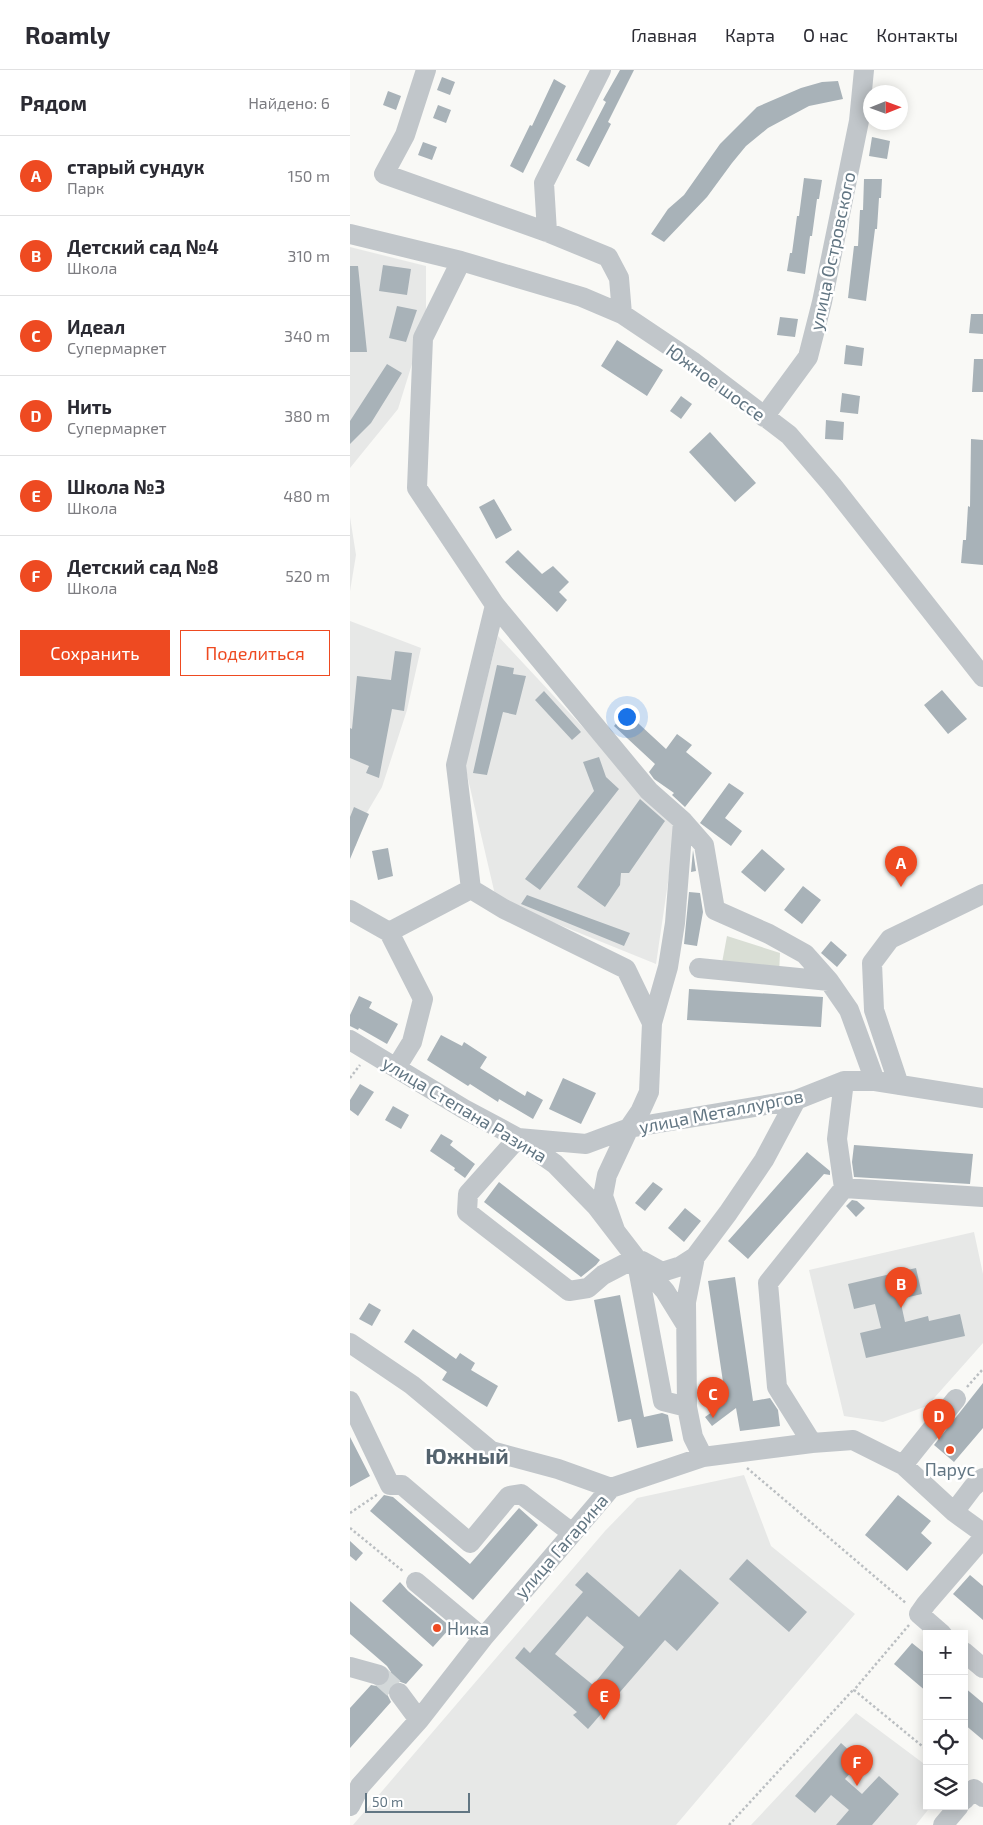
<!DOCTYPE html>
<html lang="ru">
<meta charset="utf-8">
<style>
body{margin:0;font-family:"Exo 2",sans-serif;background:#f7f7f7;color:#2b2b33}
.controls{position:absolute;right:15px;bottom:15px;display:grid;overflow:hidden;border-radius:0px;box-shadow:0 2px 12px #0003}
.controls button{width:45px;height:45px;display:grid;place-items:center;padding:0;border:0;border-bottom:1px solid #e1e1e2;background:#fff;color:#2b2b33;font:25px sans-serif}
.compass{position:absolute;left:513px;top:15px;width:45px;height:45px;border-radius:50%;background:#fff;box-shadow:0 2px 12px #0003;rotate:89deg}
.scale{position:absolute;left:15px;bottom:12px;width:105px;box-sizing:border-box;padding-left:5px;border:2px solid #627683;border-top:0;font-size:14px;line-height:18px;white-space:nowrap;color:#627683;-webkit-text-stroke:4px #fff;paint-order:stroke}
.you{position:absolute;left:276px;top:646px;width:18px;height:18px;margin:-12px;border:4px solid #fff;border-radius:50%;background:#1a73e8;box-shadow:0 0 0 8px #1a73e833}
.badge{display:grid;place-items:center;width:32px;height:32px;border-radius:50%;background:#ee4a21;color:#fff;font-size:16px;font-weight:700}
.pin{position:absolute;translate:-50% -41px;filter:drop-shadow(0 1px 2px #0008)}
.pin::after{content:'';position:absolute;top:26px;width:18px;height:15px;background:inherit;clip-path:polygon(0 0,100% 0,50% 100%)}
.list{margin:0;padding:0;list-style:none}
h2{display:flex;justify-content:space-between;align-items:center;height:65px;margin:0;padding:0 20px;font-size:21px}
h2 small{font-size:16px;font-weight:400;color:#7c7c81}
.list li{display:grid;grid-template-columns:32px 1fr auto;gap:15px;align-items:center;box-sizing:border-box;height:80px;padding:0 20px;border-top:1px solid #e1e1e2}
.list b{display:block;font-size:19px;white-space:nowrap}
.list p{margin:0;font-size:16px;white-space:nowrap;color:#7c7c81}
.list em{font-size:16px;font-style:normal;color:#7c7c81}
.actions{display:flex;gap:10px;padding:15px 20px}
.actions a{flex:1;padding:11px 0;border:1px solid #ee4a21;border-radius:0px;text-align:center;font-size:18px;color:#ee4a21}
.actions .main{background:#ee4a21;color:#fff}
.icon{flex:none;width:28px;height:28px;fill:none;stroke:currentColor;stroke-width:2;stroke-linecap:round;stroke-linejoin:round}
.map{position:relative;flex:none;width:633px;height:1755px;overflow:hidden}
header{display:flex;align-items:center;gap:30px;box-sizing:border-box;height:70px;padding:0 25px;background:#fff;border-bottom:1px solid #e1e1e2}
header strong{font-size:24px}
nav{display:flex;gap:28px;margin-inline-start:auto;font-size:18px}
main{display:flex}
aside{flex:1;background:#fff}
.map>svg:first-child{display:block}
</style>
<header>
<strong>Roamly</strong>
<nav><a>Главная</a><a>Карта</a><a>О нас</a><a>Контакты</a></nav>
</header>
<main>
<aside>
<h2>Рядом<small>Найдено: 6</small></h2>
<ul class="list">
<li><span class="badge">A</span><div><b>старый сундук</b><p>Парк</p></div><em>150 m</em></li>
<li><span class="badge">B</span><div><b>Детский сад №4</b><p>Школа</p></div><em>310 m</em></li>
<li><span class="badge">C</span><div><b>Идеал</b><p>Супермаркет</p></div><em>340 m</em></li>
<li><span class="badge">D</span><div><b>Нить</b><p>Супермаркет</p></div><em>380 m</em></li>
<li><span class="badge">E</span><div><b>Школа №3</b><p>Школа</p></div><em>480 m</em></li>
<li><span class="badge">F</span><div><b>Детский сад №8</b><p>Школа</p></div><em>520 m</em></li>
</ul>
<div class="actions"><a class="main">Сохранить</a><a>Поделиться</a></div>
</aside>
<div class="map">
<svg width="633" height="1755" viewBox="0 0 633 1755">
<rect width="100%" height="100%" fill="#f9f9f6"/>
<path fill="#e7e8e7" d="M0 177 76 196V249L48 339 0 398Z
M0 447 6 485 0 521Z
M0 551 71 578 57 640 32 717 9 756 6 776 0 777Z
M148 566 295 724 327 751 306 894 146 829 115 696Z
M624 1162 633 1204V1273L577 1336 533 1352 494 1346 459 1200Z
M394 1405 421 1476 505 1544 326 1755H3L255 1461 287 1428Z
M506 1643 577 1696V1736H581L566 1755H401Z"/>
<path fill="#d9ded5" d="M377 866 430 883 429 904 371 898Z"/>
<path fill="#a8b2b8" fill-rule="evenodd" d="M270 0H284L258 52 261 54 239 97 226 90 256 32 253 30Z
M92 7 105 12 100 25 87 20Z
M204 9 216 16 173 103 160 96 180 55 182 56Z
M488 11 493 29 459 36 418 58 396 76 382 93 357 127 314 172 301 164 318 139 334 125 370 74 407 37 451 18 472 12Z
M38 21 51 26 46 40 33 35Z
M88 35 101 40 96 53 83 48Z
M522 67 540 71 537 89 519 86Z
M73 72 87 77 82 90 68 85Z
M454 108 472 110 469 129H467L462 166H460L455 204 437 201 440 183H442L447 146H449Z
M514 109H532L531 128H529L527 159H525L516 231 498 228 504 176H508L510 140H513Z
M33 195 61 199 57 225 29 221Z
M0 196H8L17 282H0Z
M47 236 67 240 56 272 39 268Z
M621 244H633V264L619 263Z
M430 247 448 249 445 267 427 265Z
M267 270 313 300 297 326 251 296Z
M496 275 514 278 512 296 494 294Z
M624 289H633V322H622Z
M37 294 52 303 21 353 0 374V351Z
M492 323 510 326 508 344 490 342Z
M331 326 342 334 331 349 320 341Z
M476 350 494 352 493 370 475 369Z
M360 362 406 413 385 432 339 382Z
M621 369 633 370V495L611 493 613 470H616L618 436 620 437Z
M144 429 162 460 146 469 129 437Z
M168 480 192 504 203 496 219 512 209 522 217 530 207 542 155 492Z
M45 581 62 583 54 641 42 639 29 708 16 703 19 696 0 688V658L2 659 7 606 41 610Z
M147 595 164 598 163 604 176 606 166 645 153 642 137 705 123 703Z
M592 620 617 649 598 664 574 635Z
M194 621 231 662 222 670 185 630Z
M276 642 316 679 327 664 342 675 336 682 362 703 335 737 322 725 324 723 304 709 299 702 305 694 264 656Z
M249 687 256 707 269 719 190 820 175 809 244 721 233 692Z
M379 713 394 723 375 748 392 761 381 776 350 753Z
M290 729 315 751 279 803H271L270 815 255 837 227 817Z
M4 737 19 744 0 789V747Z
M38 778 43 806 28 810 22 781Z
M412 779 435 799 415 822 391 802Z
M343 780 346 801 341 802Z
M453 816 471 830 452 854 434 840Z
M339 822 350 823 353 842 347 876 334 874Z
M177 825 239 848 280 863 274 876 171 834Z
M481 871 497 885 487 897 471 883Z
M339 919 473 927 471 957 337 950Z
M9 926 22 932 19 938 48 954 37 974 9 958 8 960 0 956V945Z
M91 965 112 976 114 972 137 987 130 998 175 1026 177 1021 193 1030 183 1049 149 1029 148 1032 120 1014 118 1016 77 990Z
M213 1008 246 1023 231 1054 199 1039Z
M10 1014 24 1022 8 1046 0 1040V1030Z
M43 1036 59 1045 51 1059 35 1050Z
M91 1064 103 1071 100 1075 125 1094 115 1108 104 1100 105 1098 80 1081Z
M504 1075 623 1084 620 1114 504 1107 502 1092Z
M457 1082 480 1101V1105L474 1104 398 1189 378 1171Z
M149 1112 250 1190 246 1195 231 1207 134 1132Z
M303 1112 313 1119 295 1141 285 1133Z
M502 1130 507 1131 515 1138 506 1147 496 1136Z
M335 1138 351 1151 334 1172 318 1158Z
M566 1198 572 1224 550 1229 555 1252 578 1246 579 1251 610 1244 615 1266 516 1288 510 1263 531 1258 525 1234 504 1239 498 1214Z
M385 1207 403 1331 420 1328 428 1340 430 1356 390 1361 386 1338 362 1356 355 1347 376 1332 358 1211Z
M270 1225 294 1347 312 1343 318 1345 323 1371 287 1378 281 1349 268 1352 244 1230Z
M19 1233 31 1240 22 1256 9 1249Z
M63 1259 106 1289 110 1283 125 1293 121 1300 148 1316 137 1337 92 1310 97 1302 54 1272Z
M633 1313V1358L604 1392 584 1375Z
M0 1367 20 1406 0 1417Z
M34 1425 43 1427 120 1494 169 1438 188 1455 123 1530 20 1441Z
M548 1425 581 1451 571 1463 582 1473 557 1501 515 1465Z
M0 1471 13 1483 6 1491 0 1486Z
M397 1489 457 1542 439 1562 379 1509Z
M330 1499 369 1533 327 1581 315 1570 238 1659 223 1645 227 1642 165 1588 174 1577 180 1583 233 1522 225 1515 237 1502 289 1547ZM237 1546 274 1577 243 1615 205 1584Z
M620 1505 633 1516V1550L603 1524Z
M50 1512 58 1521 101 1557 83 1577 32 1531Z
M0 1531 73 1595 56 1614 48 1611 42 1614 38 1619 37 1624 41 1632 0 1678V1638L21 1615 32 1617 37 1614 40 1609 41 1602 37 1596 0 1564Z
M562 1573 577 1585V1622L544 1594Z
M614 1617 633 1633V1670L614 1654Z
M491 1673 511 1691 495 1709 512 1724 529 1706 549 1724 522 1755H486L499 1740 481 1725 465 1743 445 1726Z"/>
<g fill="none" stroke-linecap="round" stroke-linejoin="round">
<path stroke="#d3d8d9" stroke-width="20" stroke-dasharray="20 10" stroke-linecap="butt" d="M29 1605 49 1623"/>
<path stroke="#bbbfc2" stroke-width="2.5" stroke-dasharray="2.5 2.5" stroke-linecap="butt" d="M0 1008 10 995
M617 1317 633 1299
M397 1398 557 1534
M0 1443 28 1424
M0 1458 54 1502
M559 1555 504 1620 577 1680
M379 1755 503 1620"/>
<path stroke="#c1c6ca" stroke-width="20" d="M76 0 55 65 34 104 197 162 258 187 269 208 272 244
M197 162 194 113 251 0
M0 164 111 191 232 227 272 244 342 291 439 365 482 415 633 607
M111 191 73 268 67 418 145 535 299 721 333 751 325 853 318 897 302 953 299 1022 290 1042 279 1058 257 1105 253 1126 265 1160
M414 347 458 287 472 232 509 51 514 0
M333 751 354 775 365 840 419 864 455 884 479 911
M121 819 154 839 276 899 302 953
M0 840 39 862 73 929 62 972 46 998
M39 862 121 819 106 695 145 535
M349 898 479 911 499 940 525 1011
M0 970 114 1039 168 1068 205 1094 246 1136 286 1188 315 1221 336 1255
M549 1015 524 940 522 893 540 869 633 824
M168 1068 236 1074 279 1058 446 1030 494 1011H525L633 1028
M168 1068 118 1124 117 1142 219 1221 238 1218 253 1205 286 1188
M494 1118 487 1069 494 1011
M286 1188 313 1331 337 1337
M292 1191 312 1202 331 1196 345 1187
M0 1273 62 1315 141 1381 208 1399 261 1418
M0 1331 40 1415H52L120 1473 159 1426 171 1424 222 1463
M462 1373 427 1317 418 1213 494 1118 633 1127
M353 1387 343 1367 337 1337 336 1232 345 1187 378 1143 414 1090 446 1030
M553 1395 606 1329
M604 1442 623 1417 633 1408
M66 1512 133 1568
M592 1564 569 1544 576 1534 633 1468
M614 1582 633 1598
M0 1597 29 1605
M49 1623 69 1650
M614 1730 624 1719 633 1727
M0 1736 10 1716 69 1650 133 1568 261 1418 353 1387 462 1373 503 1370 553 1395 604 1442 633 1463
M593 1755 609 1736"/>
</g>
<g fill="#ee4a21" stroke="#fff" stroke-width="2">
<circle cx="600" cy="1380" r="5"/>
<circle cx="87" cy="1558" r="5"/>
</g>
<g text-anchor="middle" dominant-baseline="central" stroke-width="5" stroke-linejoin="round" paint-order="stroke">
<g font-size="18" fill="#627683" stroke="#fff">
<text transform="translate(482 181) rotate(-78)">улица Островского</text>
<text transform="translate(366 312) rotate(36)">Южное шоссе</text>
<text transform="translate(115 1039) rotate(31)">улица Степана Разина</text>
<text transform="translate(371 1041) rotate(-11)">улица Металлургов</text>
<text transform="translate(211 1476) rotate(-49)">улица Гагарина</text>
</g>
<g font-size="18" fill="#627683" stroke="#fff">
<text x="600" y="1399">Парус</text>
<text x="97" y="1558" text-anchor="start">Ника</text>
</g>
<g font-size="22" font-weight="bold" fill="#54636e" stroke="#fff">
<text x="117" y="1385">Южный</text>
</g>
</g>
</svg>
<div class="controls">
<button>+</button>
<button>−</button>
<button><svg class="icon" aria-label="locate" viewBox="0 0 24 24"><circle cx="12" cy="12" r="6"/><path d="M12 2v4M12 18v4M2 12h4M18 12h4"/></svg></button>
<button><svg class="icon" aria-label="layers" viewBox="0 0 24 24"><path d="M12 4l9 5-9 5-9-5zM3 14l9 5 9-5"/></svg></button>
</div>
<svg class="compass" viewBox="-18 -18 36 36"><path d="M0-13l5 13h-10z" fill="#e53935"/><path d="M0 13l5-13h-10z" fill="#7c7c81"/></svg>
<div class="scale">50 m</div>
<div class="you"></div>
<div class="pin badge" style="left:551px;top:817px">A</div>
<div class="pin badge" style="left:551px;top:1238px">B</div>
<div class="pin badge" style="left:363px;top:1348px">C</div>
<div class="pin badge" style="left:589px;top:1370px">D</div>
<div class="pin badge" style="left:254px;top:1650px">E</div>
<div class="pin badge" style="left:507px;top:1716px">F</div>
</div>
</main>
